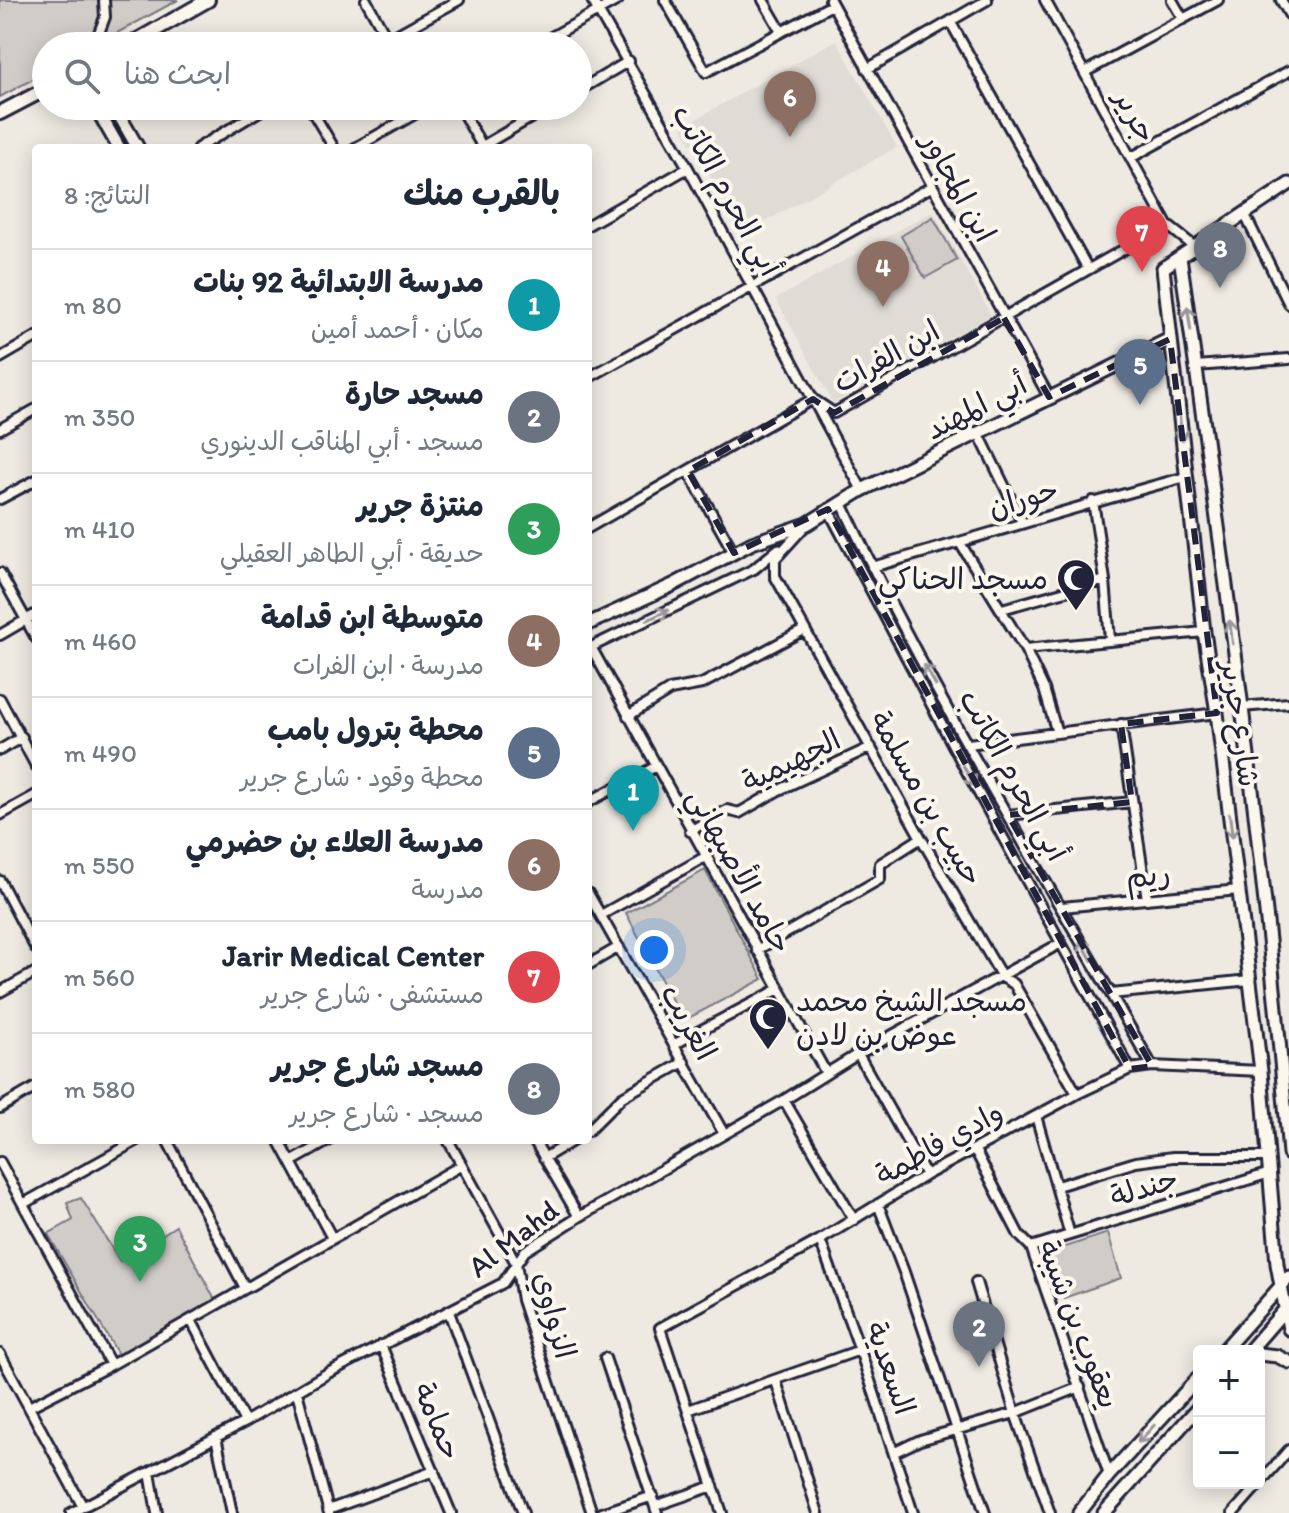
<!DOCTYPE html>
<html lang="ar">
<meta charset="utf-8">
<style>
body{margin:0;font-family:Itim,"Playpen Sans Arabic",sans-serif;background:#f2f2f3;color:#1f2937;direction:rtl}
.controls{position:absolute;right:24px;bottom:24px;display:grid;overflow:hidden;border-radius:8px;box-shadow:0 4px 20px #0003}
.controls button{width:72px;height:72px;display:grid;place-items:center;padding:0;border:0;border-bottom:2px solid #e0e1e3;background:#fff;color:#1f2937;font:40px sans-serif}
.you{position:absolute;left:654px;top:950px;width:28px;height:28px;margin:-20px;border:6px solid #fff;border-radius:50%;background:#1a73e8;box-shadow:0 0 0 12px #1a73e833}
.badge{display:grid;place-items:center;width:52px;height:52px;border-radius:50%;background:#7c3aed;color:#fff;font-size:26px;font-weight:700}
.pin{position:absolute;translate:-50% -66px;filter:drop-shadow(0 2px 4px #0008)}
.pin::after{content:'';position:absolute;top:42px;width:28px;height:24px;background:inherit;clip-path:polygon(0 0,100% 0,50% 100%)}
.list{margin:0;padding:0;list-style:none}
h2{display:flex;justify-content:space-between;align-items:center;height:104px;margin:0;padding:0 32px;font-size:34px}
h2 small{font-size:26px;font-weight:400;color:#747a83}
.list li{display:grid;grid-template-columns:52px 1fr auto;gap:24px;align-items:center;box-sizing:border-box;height:112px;padding:0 32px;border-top:2px solid #e0e1e3}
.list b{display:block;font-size:30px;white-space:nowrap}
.list p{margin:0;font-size:26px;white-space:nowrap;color:#747a83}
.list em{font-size:26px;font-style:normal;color:#747a83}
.icon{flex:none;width:44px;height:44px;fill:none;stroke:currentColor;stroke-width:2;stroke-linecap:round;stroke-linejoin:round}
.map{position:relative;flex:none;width:1289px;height:1513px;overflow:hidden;direction:ltr}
.search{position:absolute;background:#fff;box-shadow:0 4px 20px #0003;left:32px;top:32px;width:560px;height:88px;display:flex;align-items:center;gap:20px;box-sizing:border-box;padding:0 28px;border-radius:44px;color:#747a83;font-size:30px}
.panel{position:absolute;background:#fff;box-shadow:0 4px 20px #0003;left:32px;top:144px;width:560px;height:1000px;border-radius:8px;direction:rtl}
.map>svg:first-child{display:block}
</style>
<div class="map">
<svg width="1289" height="1513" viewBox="0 0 1289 1513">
<rect width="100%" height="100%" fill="#eeeae2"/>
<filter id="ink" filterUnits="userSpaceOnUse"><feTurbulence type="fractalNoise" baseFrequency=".0125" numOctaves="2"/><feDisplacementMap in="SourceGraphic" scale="16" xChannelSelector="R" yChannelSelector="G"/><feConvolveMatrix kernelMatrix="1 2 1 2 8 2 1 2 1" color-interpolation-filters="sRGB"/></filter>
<g filter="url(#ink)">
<path fill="#dfdbd5" d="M836 40 897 147 743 234 682 127Z
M933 211 991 315 833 403 776 299Z"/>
<path fill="#d0cdc9" stroke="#797882" stroke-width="2" d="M0 0H178L93 46H46V72L0 97Z
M933 217 957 260 925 278 901 236Z
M705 870 763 979 683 1021 626 913Z
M81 1198 120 1261 176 1226 216 1302 119 1356 48 1234 73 1220 67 1203Z
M1108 1233 1121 1278 1064 1298 1050 1252Z"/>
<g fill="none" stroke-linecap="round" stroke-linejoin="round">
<g stroke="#22223b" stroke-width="14">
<path id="street" d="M366 0 388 40
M592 0 688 168 862 490
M665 0 706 72 832 5
M763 0 781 31
M830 0 1049 397
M1045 0 1167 225 1195 247
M1172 0 1183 19
M1281 0 1289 14
M950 21 1088 269
M94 46 105 17 104 0
M376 46 459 0
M535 46 618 0
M867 69 987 0
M1085 72 1218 0
M578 91 629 61
M309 106 334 148
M459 106 482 146
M198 148 268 106
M355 148 429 106
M479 148 551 106
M1132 157 1289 71
M1244 213 1289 304
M588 225 688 168
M0 358 36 337
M1196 366 1289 359
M588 378 931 187
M0 429 36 409
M978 432 1022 522
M688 471 734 553
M0 499 36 480
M1093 501 1105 580 1110 640
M842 503C932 697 1047 880 1152 1066
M828 509 966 770 1130 1069
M804 527 775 559V576L921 838 1002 977 1014 984 1077 1094
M588 528 813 399 834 413 1167 225
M960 543 1025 649 1044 689 1057 733
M872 567C977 538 1081 505 1186 477
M0 573 36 638
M1002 609 1105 580
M0 635 36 614
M591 647 826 1073
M589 648 754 569 778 549
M1025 649 1204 632
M0 699 36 766
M1241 707 1289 703
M628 716 670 690 702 684 804 630
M1121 724 1147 899
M968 744 1217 713
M0 750 22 737
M588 802 655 767
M0 815 36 795
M1008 815 1132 802
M690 831 727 810 739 813 777 791 871 747
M0 881 36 949
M588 893 724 1134
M1062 907 1239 890
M601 915 705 857
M757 950 880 879V864L921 838
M588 965 619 947
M0 992 36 972
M1111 994 1250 980
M675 1044 779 989
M858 1054 926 1175
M784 1100 854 1220
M0 1108 36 1087
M1036 1116 1070 1235
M588 1131 622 1097 684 1062
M167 1140 245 1288
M279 1140 332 1238
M448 1140 516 1263 522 1300 592 1513
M534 1140 579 1217
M975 1150 1019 1235 1031 1247 1109 1475
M544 1158 574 1140
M0 1162 111 1365
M291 1162 330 1140
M1057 1186 1136 1162 1173 1157H1268
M23 1204 138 1140
M878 1204 904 1272 985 1513
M820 1240 860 1350 913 1513
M1031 1247 1270 1173
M976 1282 1015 1413 1050 1513
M449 1312 523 1513
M191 1320 245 1422
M381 1345 451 1513
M0 1354 83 1507
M605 1358 657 1513
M776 1381 818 1513
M297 1392 329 1513
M29 1407 111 1365 462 1165
M688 1410 860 1350
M216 1437 232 1513
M895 1452 920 1440 1015 1413 1080 1387
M150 1472 157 1513
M655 1506 713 1486
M328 1510 434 1471
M71 1513 245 1422 328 1373 503 1283 525 1251 579 1217 784 1100 858 1054 1061 943
M602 1513 653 1496
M722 1513 660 1328 820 1240 926 1175 1077 1094 1130 1069 1152 1066 1261 1071
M1233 1513 1289 1450"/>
</g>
<g stroke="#22223b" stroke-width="17">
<path id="secondary" d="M95 106 119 148
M114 106 138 148
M1289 184 1163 268 1204 632 1217 713 1261 1071 1277 1264 1289 1329
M1180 257C1223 555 1265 854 1289 1154
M588 624 673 585 752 543 807 524 862 490 1170 339
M1223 1351 1289 1277
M1249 1351 1288 1306
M1259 1354 1277 1356 1289 1362
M1079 1513 1109 1475 1199 1377
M1104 1513 1199 1407"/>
</g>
<g stroke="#22223b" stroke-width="18">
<path id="primary" d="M127 46 208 0
M0 113 46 89"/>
</g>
<use href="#street" stroke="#fbf7ec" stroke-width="8"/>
<use href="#secondary" stroke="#fbf7ec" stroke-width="11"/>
<use href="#primary" stroke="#fbf7ec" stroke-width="12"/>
</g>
<defs><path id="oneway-shaft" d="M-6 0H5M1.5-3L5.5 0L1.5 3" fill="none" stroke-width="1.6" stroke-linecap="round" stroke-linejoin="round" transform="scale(2)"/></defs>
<g stroke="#99979c">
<use href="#oneway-shaft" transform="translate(1189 318) rotate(-98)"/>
<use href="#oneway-shaft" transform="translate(1181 429) rotate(83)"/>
<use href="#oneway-shaft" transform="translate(658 615) rotate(-26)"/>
<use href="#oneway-shaft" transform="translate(1231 632) rotate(-98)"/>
<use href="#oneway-shaft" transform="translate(930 675) rotate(-119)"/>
<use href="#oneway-shaft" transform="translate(969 776) rotate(61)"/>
<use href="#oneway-shaft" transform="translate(1231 826) rotate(83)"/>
<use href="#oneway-shaft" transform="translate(1086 950) rotate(-120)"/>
<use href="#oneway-shaft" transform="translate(1146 1434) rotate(133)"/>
</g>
</g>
<path fill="none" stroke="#22223b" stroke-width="6" stroke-dasharray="16 10" stroke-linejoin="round" d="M1004 318 1049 397 1170 339 1217 713 1121 724 1132 802 1008 815 1152 1066 1130 1069 828 509 734 553 688 471 813 399 834 413Z"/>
<defs>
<g id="mosque-pin" transform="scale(2)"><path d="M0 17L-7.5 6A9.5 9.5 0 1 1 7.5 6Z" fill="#22223b" stroke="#fbf7ec"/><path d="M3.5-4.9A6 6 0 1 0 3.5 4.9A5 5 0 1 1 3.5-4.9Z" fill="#fff"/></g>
</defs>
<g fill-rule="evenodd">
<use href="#mosque-pin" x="1076" y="578"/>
<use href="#mosque-pin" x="768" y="1017"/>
</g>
<g text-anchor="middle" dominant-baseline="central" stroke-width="8" stroke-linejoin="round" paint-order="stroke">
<g font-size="30" fill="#22223b" stroke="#fbf7ec">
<text transform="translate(1136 116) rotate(62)">جرير</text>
<text transform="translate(959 187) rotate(61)">ابن المجاور</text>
<text transform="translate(727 190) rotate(61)">أبي الحرم الكاتب</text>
<text transform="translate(886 356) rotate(-29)">ابن الفرات</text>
<text transform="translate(976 406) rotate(-27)">أبي المهند</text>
<text transform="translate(1022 498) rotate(-17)">حوران</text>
<text transform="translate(1241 724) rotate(82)">شارع جرير</text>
<text transform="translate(791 760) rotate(-26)">الجهيمية</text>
<text transform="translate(1014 775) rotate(61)">أبي الحرم الكاتب</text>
<text transform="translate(927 798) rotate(60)">حبيب بن مسلمة</text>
<text transform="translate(740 870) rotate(61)">حامد الأصبهاني</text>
<text transform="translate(1148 875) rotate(-6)">ريم</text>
<text transform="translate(689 1022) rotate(61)">الغريب</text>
<text transform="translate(939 1143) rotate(-29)">وادي فاطمة</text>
<text transform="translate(1144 1187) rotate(-17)">جندلة</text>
<text transform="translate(513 1238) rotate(-38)">Al Mahd</text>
<text transform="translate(555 1315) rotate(75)">الزواوي</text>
<text transform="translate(1079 1324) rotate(69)">يعقوب بن شيبة</text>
<text transform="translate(891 1368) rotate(71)">السعدية</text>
<text transform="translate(438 1420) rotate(67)">حمامة</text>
</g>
<g font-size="30" fill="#22223b" stroke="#fbf7ec" text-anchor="end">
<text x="1048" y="578">مسجد الحناكي</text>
<text x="796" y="1000" text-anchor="start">مسجد الشيخ محمد<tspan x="796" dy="34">عوض بن لادن</tspan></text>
</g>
</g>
</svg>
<div class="controls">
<button>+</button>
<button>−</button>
</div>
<div class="you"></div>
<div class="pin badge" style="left:633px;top:831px;background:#0f9aa8">1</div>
<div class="pin badge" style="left:979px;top:1367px;background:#6b7280">2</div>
<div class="pin badge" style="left:140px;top:1282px;background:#2e9e5b">3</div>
<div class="pin badge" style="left:883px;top:307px;background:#8d6e63">4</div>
<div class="pin badge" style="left:1140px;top:405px;background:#5c6f8a">5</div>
<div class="pin badge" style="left:790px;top:137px;background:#8d6e63">6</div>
<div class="pin badge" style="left:1142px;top:272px;background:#e0444e">7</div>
<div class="pin badge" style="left:1220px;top:288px;background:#6b7280">8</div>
<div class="search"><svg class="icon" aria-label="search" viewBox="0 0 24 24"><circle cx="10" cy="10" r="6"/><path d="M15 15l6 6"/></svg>ابحث هنا</div>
<section class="panel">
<h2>بالقرب منك<small>النتائج: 8</small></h2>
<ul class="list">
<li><span class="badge" style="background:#0f9aa8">1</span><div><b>مدرسة الابتدائية 92 بنات</b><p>مكان · أحمد أمين</p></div><em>80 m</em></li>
<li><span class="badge" style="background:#6b7280">2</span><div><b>مسجد حارة</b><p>مسجد · أبي المناقب الدينوري</p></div><em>350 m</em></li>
<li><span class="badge" style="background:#2e9e5b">3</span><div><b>منتزة جرير</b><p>حديقة · أبي الطاهر العقيلي</p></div><em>410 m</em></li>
<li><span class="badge" style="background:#8d6e63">4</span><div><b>متوسطة ابن قدامة</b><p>مدرسة · ابن الفرات</p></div><em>460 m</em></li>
<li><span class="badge" style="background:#5c6f8a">5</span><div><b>محطة بترول بامب</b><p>محطة وقود · شارع جرير</p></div><em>490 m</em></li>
<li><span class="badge" style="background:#8d6e63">6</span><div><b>مدرسة العلاء بن حضرمي</b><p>مدرسة</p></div><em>550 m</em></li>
<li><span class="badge" style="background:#e0444e">7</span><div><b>Jarir Medical Center</b><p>مستشفى · شارع جرير</p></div><em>560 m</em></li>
<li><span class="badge" style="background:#6b7280">8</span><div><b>مسجد شارع جرير</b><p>مسجد · شارع جرير</p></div><em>580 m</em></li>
</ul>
</section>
</div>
